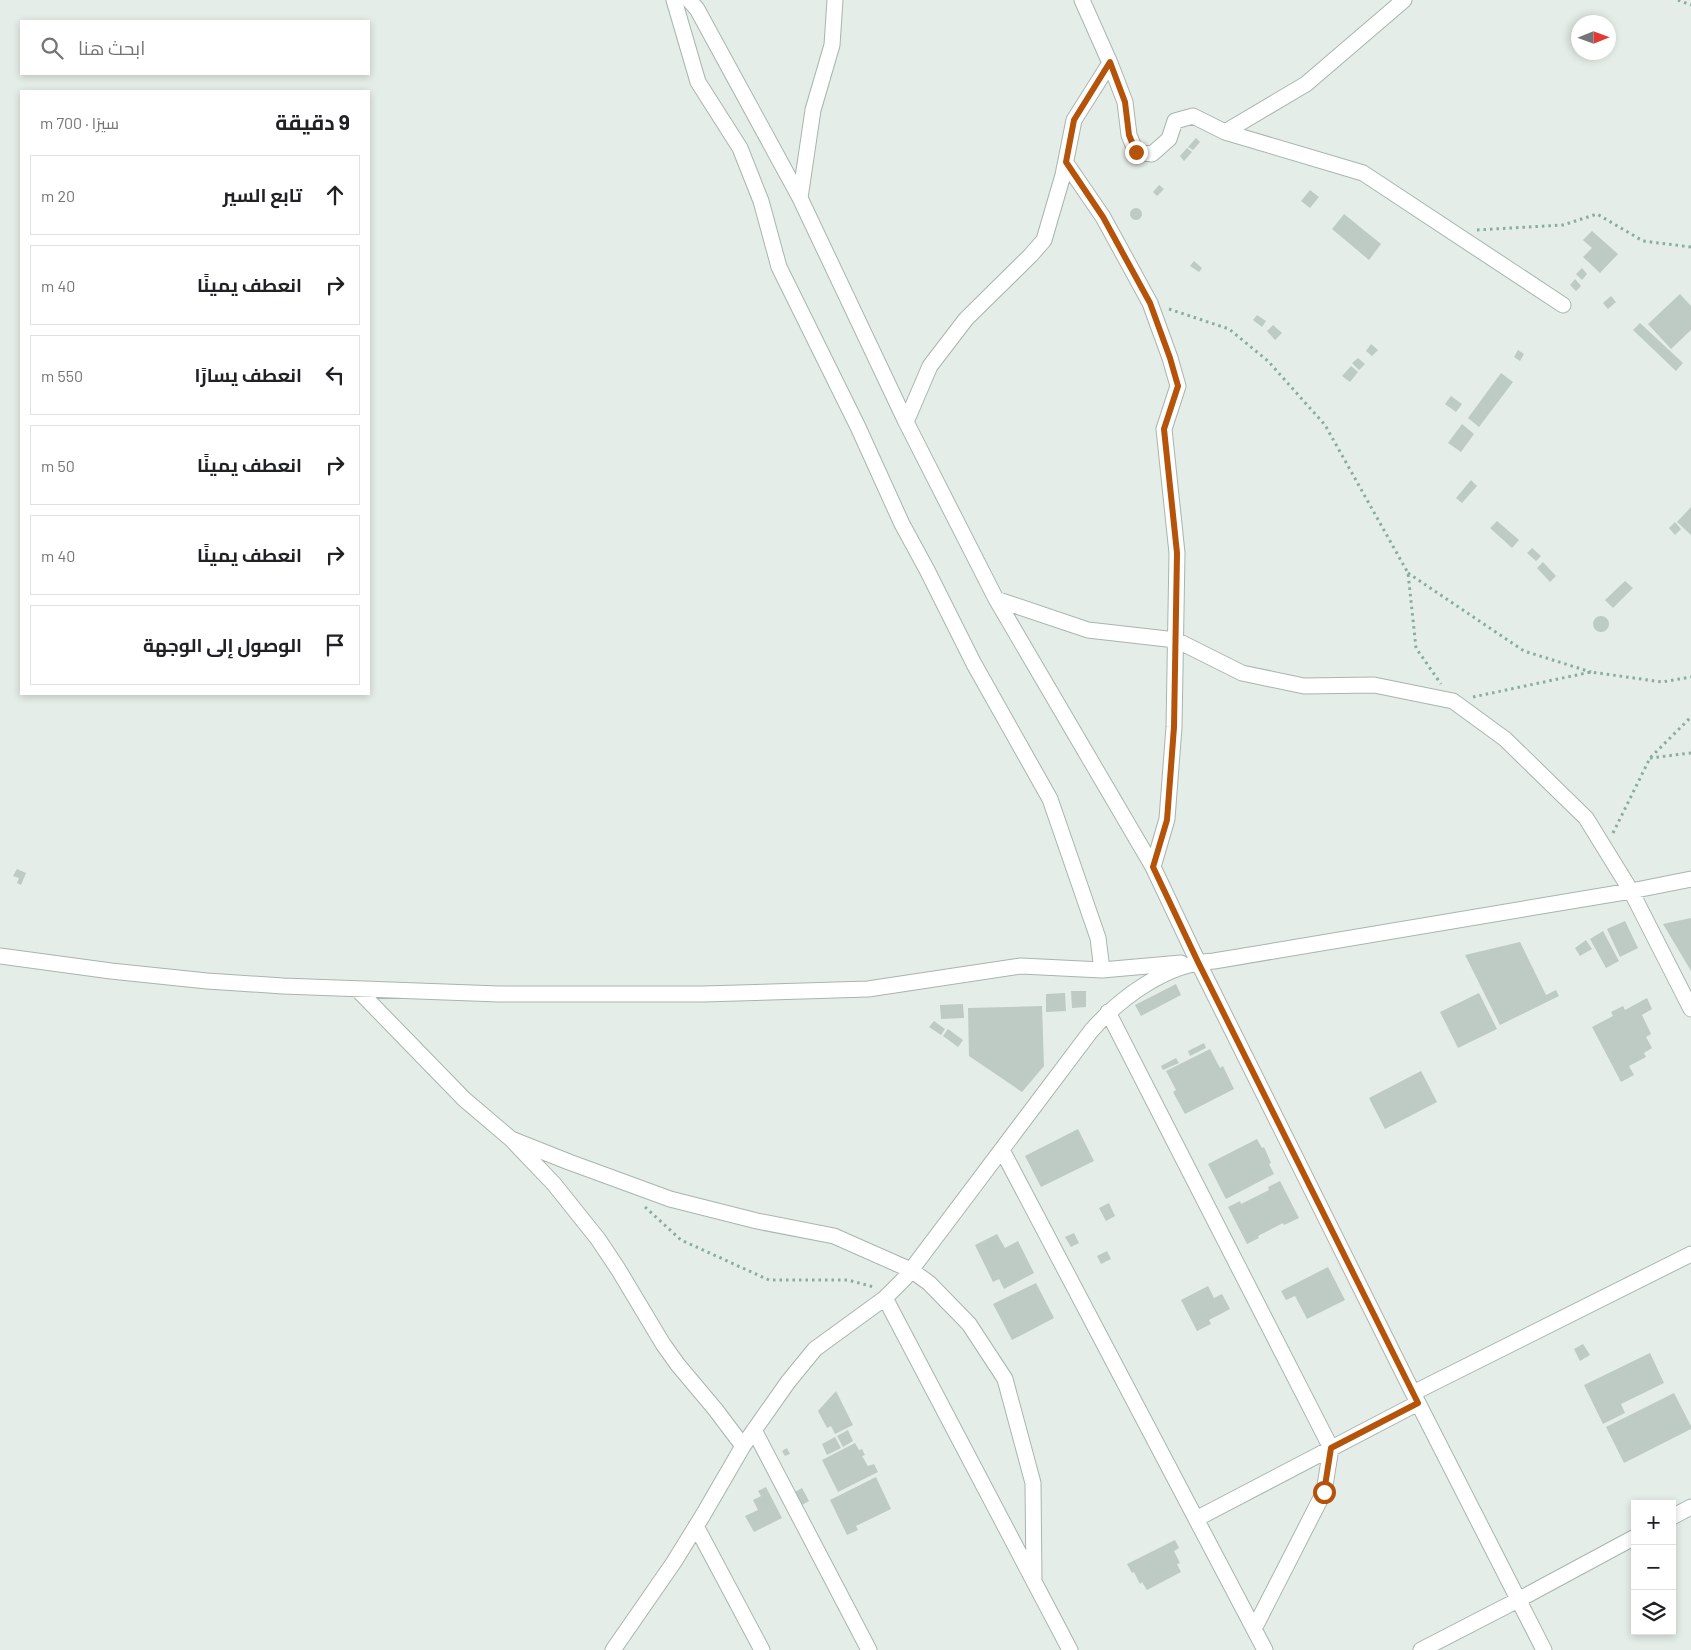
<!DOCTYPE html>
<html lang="ar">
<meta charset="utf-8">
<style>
body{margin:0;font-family:Barlow,Cairo,sans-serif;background:#f6f6f6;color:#202124;direction:rtl}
.controls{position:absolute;right:15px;bottom:15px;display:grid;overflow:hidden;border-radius:0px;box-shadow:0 2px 8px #0003}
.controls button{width:45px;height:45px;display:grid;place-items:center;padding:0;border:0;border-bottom:1px solid #e0e0e0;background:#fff;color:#202124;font:25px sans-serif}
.compass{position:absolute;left:1571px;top:15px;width:45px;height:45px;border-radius:50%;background:#fff;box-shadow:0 2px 8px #0003;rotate:89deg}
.stop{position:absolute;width:15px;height:15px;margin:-11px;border:4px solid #b45309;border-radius:50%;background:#fff}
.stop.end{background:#b45309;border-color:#fff;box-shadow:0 1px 5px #0008}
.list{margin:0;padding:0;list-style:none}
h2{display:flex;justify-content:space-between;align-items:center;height:65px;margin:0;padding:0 20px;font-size:21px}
h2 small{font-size:16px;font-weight:400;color:#757577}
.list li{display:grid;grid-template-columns:32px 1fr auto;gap:15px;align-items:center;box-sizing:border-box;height:80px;margin:0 10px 10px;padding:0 10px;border:1px solid #e0e0e0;border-radius:0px}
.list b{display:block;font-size:19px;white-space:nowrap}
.list em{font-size:16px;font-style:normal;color:#757577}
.icon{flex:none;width:28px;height:28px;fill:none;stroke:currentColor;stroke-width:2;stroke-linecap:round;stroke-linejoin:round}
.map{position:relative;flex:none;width:1691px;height:1650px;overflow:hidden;direction:ltr}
.search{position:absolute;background:#fff;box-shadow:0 2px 8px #0003;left:20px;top:20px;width:350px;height:55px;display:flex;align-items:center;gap:12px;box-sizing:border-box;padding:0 18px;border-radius:0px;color:#757577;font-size:19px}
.panel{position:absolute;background:#fff;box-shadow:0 2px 8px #0003;left:20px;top:90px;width:350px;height:605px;border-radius:0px;direction:rtl}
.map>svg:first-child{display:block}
</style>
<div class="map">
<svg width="1691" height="1650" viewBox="0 0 1691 1650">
<rect width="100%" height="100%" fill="#e5ede8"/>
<path fill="#becac4" d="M1196 138 1200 142 1193 150 1188 147Z
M1187 148 1192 152 1184 161 1180 156Z
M1159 185 1164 189 1157 196 1153 192Z
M1310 190 1319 197 1310 208 1301 201Z
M1130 214a6 6 0 1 1 12 0a6 6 0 1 1-12 0Z
M1344 214 1381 244 1369 260 1332 229Z
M1592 231 1618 254 1600 273 1583 257 1592 248 1583 240Z
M1194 261 1202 268 1199 272 1190 266Z
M1582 268 1587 274 1582 280 1576 274Z
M1575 279 1581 286 1576 291 1570 285Z
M1680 294 1691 306V330L1671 349 1648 324Z
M1611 296 1616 302 1608 309 1603 303Z
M1257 315 1266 321 1262 327 1253 320Z
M1640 323 1683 363 1676 371 1633 330Z
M1273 325 1282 333 1275 340 1267 331Z
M1371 344 1378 350 1372 356 1366 351Z
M1518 350 1524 354 1520 361 1514 357Z
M1358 358 1365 364 1359 370 1352 363Z
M1351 366 1358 372 1350 382 1342 376Z
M1501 373 1513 382 1479 427 1468 418Z
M1451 396 1462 404 1456 412 1445 404Z
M1462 424 1474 434 1461 452 1448 443Z
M1471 480 1477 486 1462 503 1456 498Z
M1691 507V535L1677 522Z
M1497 521 1519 540 1512 548 1490 528Z
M1675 522 1681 529 1675 535 1669 528Z
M1532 548 1541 556 1536 561 1527 553Z
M1543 562 1556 576 1550 582 1537 568Z
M1625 581 1633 588 1613 608 1605 600Z
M1593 624a8 8 0 1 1 16 0a8 8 0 1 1-16 0Z
M17 869 26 873 21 885 17 883 19 878 13 876Z
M1691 918V971L1663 924Z
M1625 921 1638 948 1620 957 1607 929Z
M1603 931 1619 961 1606 968 1590 939Z
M1586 940 1592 949 1580 956 1575 948Z
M1520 942 1546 995 1556 990 1559 996 1500 1025 1465 955Z
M1176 984 1181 995 1141 1016 1135 1005Z
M1071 991H1086V1007L1072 1008Z
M1065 993 1066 1011 1046 1012V994Z
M1479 993 1497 1029 1458 1048 1440 1012Z
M1647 998 1652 1009 1642 1015 1651 1034 1646 1037 1652 1048 1644 1053 1646 1057 1629 1066 1634 1075 1621 1082 1592 1027 1613 1016 1611 1012 1623 1006 1625 1010Z
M963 1004 964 1018 941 1019 940 1005Z
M1042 1006 1044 1066 1022 1092 969 1056 968 1008Z
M934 1021 945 1029 941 1035 929 1027Z
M948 1029 963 1040 958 1047 943 1036Z
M1204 1043 1206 1048 1190 1056 1188 1051Z
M1210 1049 1220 1068 1223 1066 1234 1089 1185 1114 1173 1092 1176 1090 1166 1071Z
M1176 1058 1179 1063 1163 1070 1161 1066Z
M1421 1071 1437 1102 1385 1129 1369 1098Z
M1078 1129 1094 1161 1041 1187 1025 1156Z
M1257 1139 1262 1148 1264 1147 1271 1163 1269 1164 1274 1174 1226 1199 1208 1164Z
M1280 1181 1299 1218 1284 1225 1283 1223 1258 1236 1259 1238 1247 1244 1228 1207 1240 1201 1241 1204 1269 1190 1268 1187Z
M1109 1203 1115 1216 1106 1221 1099 1208Z
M1074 1233 1079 1243 1071 1247 1065 1237Z
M997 1234 1005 1248 1018 1241 1034 1273 1004 1289 999 1279 993 1282 975 1245Z
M1107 1251 1111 1259 1101 1264 1097 1256Z
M1328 1267 1345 1300 1307 1319 1295 1296 1286 1300 1281 1291Z
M1036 1283 1054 1318 1012 1340 993 1304Z
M1208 1286 1214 1298 1222 1294 1230 1309 1209 1320 1211 1324 1197 1331 1181 1300Z
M1583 1344 1590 1355 1580 1361 1574 1349Z
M1650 1353 1664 1383 1621 1404 1625 1413 1603 1424 1584 1385Z
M836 1391 853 1425 835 1434 831 1426 827 1428 818 1411Z
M1674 1393 1691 1426V1429L1624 1463 1606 1427Z
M848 1430 853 1441 843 1447 837 1436Z
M835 1437 841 1448 827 1455 822 1444Z
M855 1443 859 1450 862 1449 865 1455 862 1456 868 1466 874 1464 878 1472 838 1492 822 1460Z
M787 1448 790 1454 785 1456 782 1451Z
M876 1477 891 1509 856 1526 858 1530 847 1535 830 1500Z
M766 1487 782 1518 754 1532 745 1516 758 1510 753 1500 761 1496 758 1491Z
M802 1488 809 1501 802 1505 795 1492Z
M1175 1540 1179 1548 1174 1551 1180 1563 1177 1564 1181 1572 1147 1590 1142 1582 1140 1584 1134 1572 1132 1573 1127 1564Z"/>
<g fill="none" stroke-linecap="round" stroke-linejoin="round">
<g stroke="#a8b5ae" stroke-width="17">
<path id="minor" d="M674 0 698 82 740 148 761 201 779 267 858 427 902 524 927 570 974 664 1050 799 1098 938 1102 970
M689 0 697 9 800 198 906 422 996 599 1153 867 1198 962 1413 1393 1544 1650
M1082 0 1110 63 1125 102 1129 135 1136 152 1152 154 1169 139 1175 121 1193 116 1225 132 1363 173 1563 305
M1225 132 1306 84 1404 0
M1066 163 1103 217 1150 303 1170 358 1178 386 1164 429 1177 553 1174 727 1167 819 1153 867
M800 198 813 110 832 45 835 0
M906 422 930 366 966 319 1031 255 1044 240 1063 175 1074 120 1110 63
M996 599 1088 630 1176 640 1242 673 1304 686 1374 685 1453 701 1505 739 1586 818 1631 891 1691 1009
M0 956 111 971 207 981 283 986 499 994H703L868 989 1021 966 1102 970 1181 963
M357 989 464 1099 511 1139 554 1184 598 1239 618 1269 663 1344 678 1365 715 1409 743 1446
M1108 1012 1331 1448 1324 1492 1254 1629
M511 1139 569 1162 670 1199 757 1221 834 1236 911 1270 929 1283 969 1324 1005 1379 1033 1483 1034 1581
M1002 1150 1265 1650
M885 1298 1070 1650
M1413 1393 1691 1254
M754 1430 869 1650
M1672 1517 1691 1507
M1196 1519 1418 1403
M696 1526 762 1650
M613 1650 674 1562 703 1515 743 1446 788 1382 815 1349 885 1298 905 1278 1091 1031C1121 997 1167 963 1214 961L1631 891 1691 879
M1421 1650 1518 1600 1635 1537"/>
</g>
<path stroke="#89ad9c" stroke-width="3" stroke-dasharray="2.5 4" stroke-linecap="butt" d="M1678 0 1691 5
M1477 230 1563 225 1597 214 1643 241 1691 247
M1169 309 1229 329 1268 361 1325 425 1408 573 1416 648 1441 684
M1408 573 1524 651 1591 672
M1473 697 1591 672 1662 682 1691 677
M1650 758 1691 753
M1613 833 1650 758 1691 717
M645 1207 681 1240 769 1280H848L874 1287"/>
<use href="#minor" stroke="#fff" stroke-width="15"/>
</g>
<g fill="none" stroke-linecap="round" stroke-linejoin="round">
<path stroke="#b45309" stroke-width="6" d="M1136 152 1129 135 1125 102 1110 62 1074 120 1066 162 1103 217 1150 303 1170 358 1178 386 1164 429 1177 553 1174 727 1167 820 1153 867 1198 962 1418 1403 1331 1448 1324 1492"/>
</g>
</svg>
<div class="controls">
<button>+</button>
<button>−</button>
<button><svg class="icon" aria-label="layers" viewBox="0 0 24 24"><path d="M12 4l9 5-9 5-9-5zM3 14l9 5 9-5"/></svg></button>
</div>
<svg class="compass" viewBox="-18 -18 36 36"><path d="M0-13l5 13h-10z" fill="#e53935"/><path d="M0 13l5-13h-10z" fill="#757577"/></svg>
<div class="stop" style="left:1324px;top:1492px"></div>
<div class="stop end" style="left:1136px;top:152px"></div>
<div class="search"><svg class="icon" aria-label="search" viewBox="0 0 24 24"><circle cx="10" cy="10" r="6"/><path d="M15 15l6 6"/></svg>ابحث هنا</div>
<section class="panel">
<h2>9 دقيقة<small>سيرًا · 700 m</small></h2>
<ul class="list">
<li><svg class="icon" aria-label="ahead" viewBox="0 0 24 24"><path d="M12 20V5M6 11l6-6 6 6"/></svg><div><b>تابع السير</b></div><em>20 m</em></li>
<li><svg class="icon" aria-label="right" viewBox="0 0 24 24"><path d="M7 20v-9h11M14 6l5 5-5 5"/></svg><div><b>انعطف يمينًا</b></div><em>40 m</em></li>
<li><svg class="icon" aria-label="left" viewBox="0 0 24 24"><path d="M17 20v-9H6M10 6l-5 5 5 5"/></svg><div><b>انعطف يسارًا</b></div><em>550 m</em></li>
<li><svg class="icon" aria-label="right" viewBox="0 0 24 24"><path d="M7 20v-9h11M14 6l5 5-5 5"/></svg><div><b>انعطف يمينًا</b></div><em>50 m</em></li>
<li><svg class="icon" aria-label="right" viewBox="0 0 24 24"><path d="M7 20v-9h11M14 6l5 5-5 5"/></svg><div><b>انعطف يمينًا</b></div><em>40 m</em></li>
<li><svg class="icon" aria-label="arrive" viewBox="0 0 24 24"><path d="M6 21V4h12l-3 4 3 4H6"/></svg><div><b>الوصول إلى الوجهة</b></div></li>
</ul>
</section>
</div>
